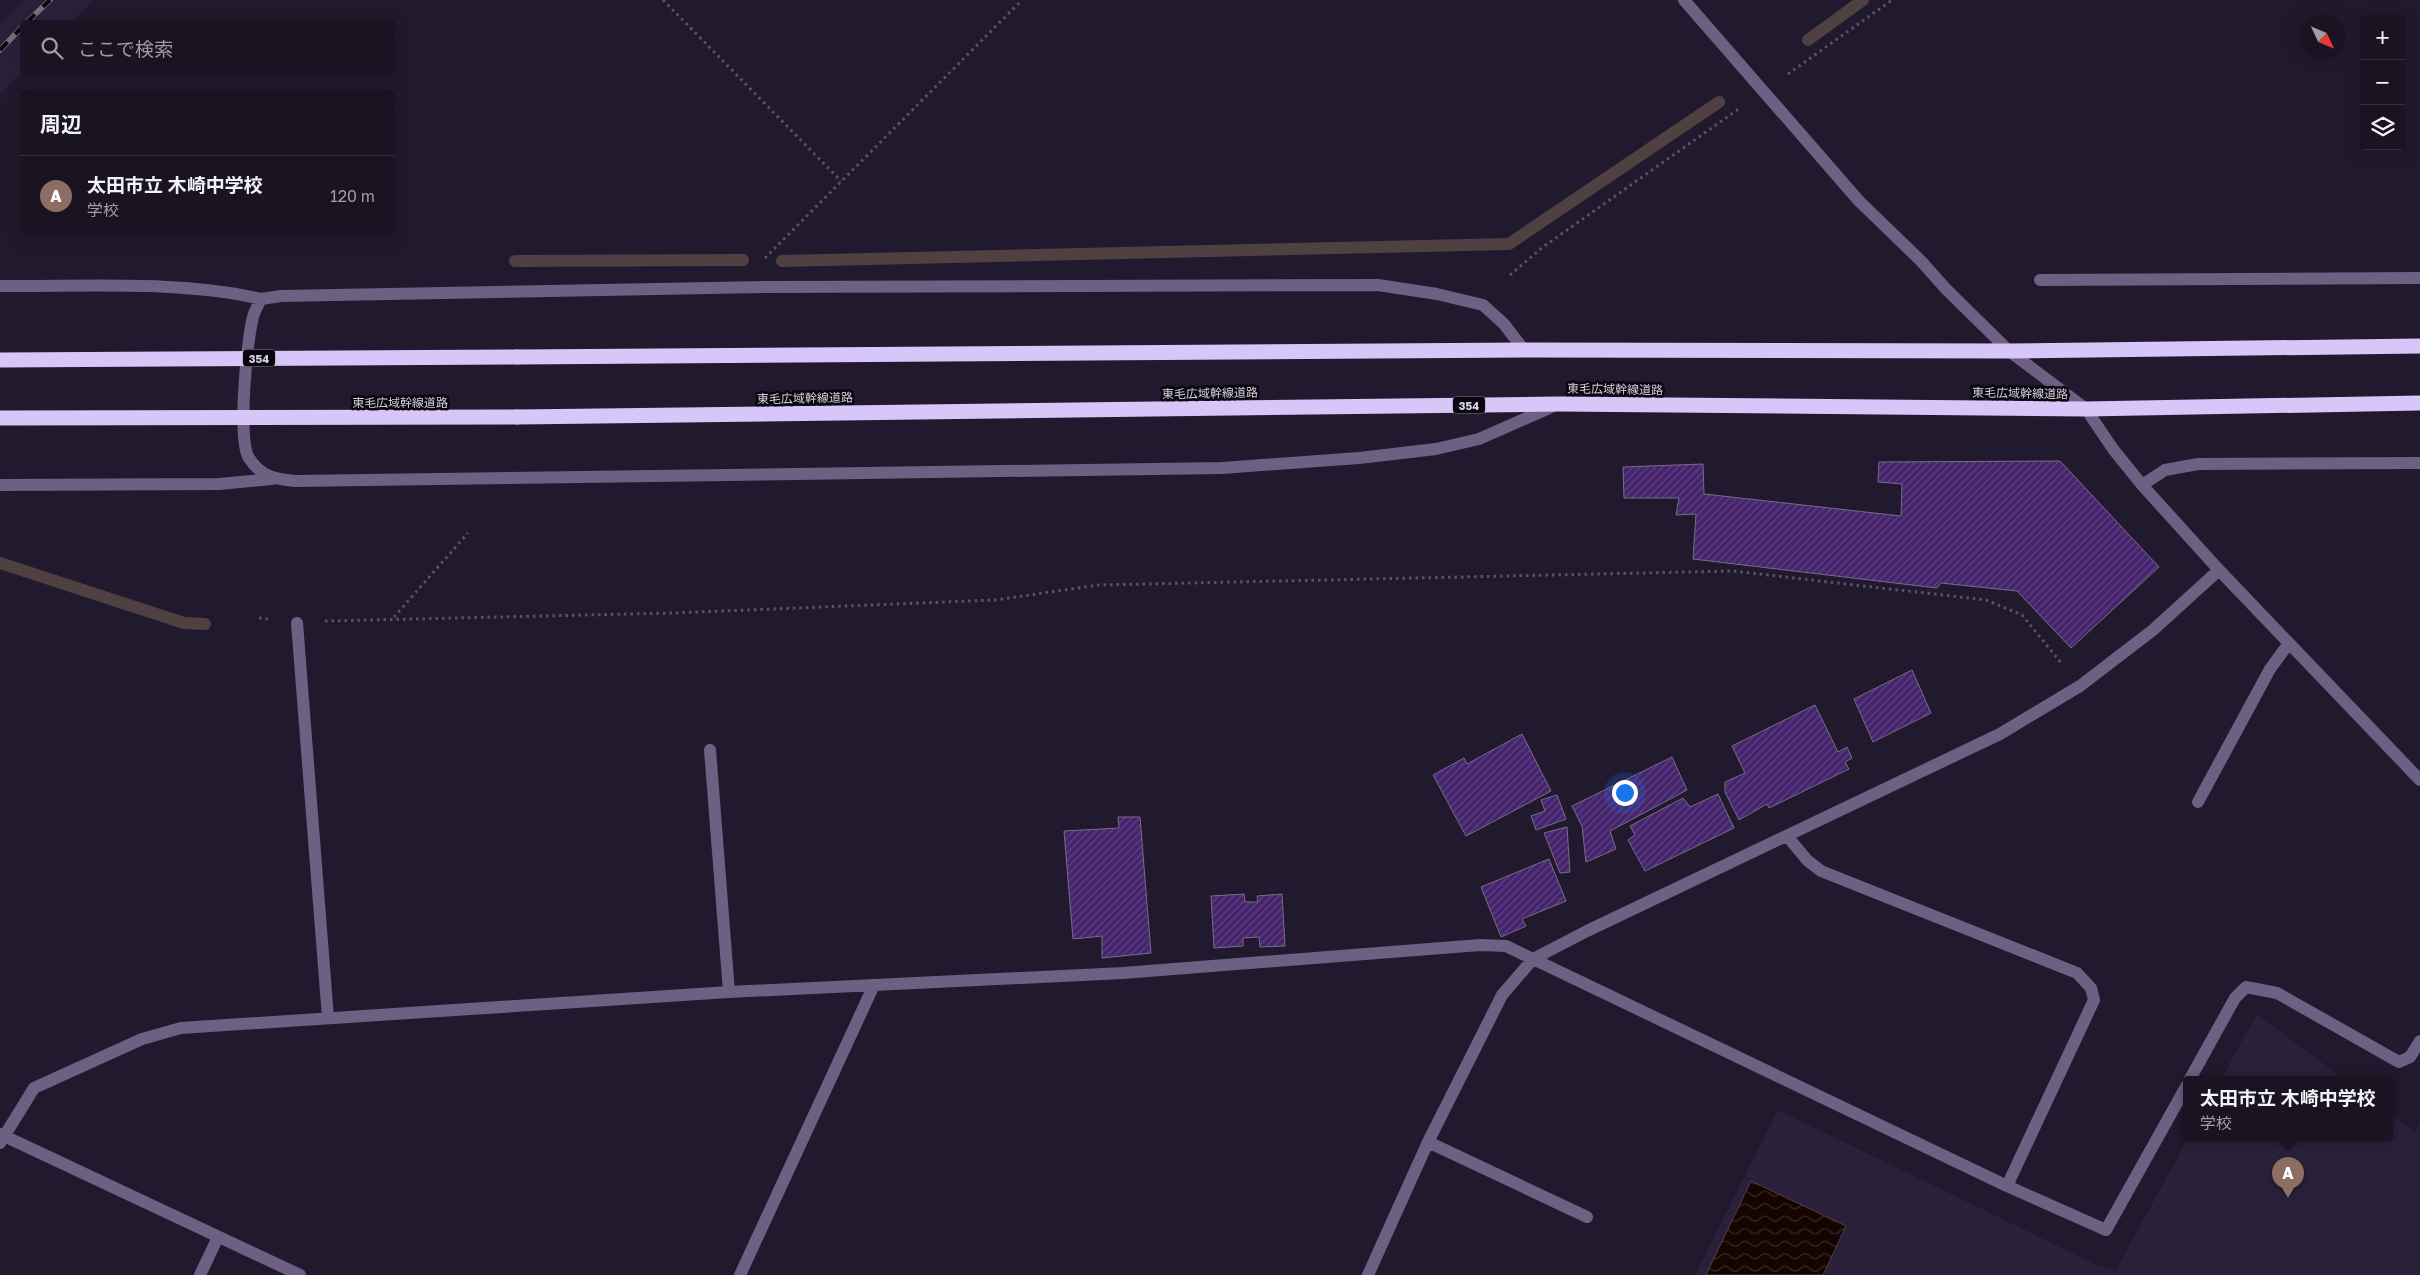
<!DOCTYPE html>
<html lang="ja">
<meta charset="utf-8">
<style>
body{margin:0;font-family:"Golos Text","Noto Sans JP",sans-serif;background:#26202f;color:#f1f3f6}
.controls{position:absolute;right:15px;top:15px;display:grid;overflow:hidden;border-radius:5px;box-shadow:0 5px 20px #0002}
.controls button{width:45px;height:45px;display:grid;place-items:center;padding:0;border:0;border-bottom:1px solid #373240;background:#191322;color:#f1f3f6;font:25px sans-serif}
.compass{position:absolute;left:2300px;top:15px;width:45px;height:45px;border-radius:50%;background:#191322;box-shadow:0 5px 20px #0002;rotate:134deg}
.you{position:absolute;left:1624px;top:792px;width:18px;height:18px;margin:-12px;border:4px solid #fff;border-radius:50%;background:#1a73e8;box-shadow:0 0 0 8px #1a73e833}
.badge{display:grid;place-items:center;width:32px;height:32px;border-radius:50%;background:#f7a149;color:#fff;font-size:16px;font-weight:700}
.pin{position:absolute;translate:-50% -41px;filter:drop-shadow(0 1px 2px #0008)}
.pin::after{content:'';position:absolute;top:26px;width:18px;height:15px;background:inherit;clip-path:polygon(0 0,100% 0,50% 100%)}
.popup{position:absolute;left:2183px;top:1076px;width:210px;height:65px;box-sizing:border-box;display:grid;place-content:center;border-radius:5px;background:#191322;filter:drop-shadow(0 1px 4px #0005);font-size:16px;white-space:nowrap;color:#9f9ea5}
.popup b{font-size:19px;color:#f1f3f6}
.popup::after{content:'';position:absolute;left:50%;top:100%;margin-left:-10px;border:10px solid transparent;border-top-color:#191322}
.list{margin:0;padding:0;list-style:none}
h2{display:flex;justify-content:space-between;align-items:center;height:65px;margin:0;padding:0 20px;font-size:21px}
h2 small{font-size:16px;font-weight:400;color:#9f9ea5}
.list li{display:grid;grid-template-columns:32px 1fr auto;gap:15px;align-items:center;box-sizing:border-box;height:80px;padding:0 20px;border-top:1px solid #373240}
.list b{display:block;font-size:19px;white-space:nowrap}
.list p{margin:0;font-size:16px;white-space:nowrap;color:#9f9ea5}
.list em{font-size:16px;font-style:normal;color:#9f9ea5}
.icon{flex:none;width:28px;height:28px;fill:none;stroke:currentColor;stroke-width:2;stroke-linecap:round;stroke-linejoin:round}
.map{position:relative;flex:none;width:2420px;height:1275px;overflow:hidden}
.search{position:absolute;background:#191322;box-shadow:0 5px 20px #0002;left:20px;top:20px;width:375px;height:55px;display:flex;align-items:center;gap:12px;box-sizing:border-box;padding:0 18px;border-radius:5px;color:#9f9ea5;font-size:19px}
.panel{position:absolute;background:#191322;box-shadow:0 5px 20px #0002;left:20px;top:90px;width:375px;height:145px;border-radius:5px}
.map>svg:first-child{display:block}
</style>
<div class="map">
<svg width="2420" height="1275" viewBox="0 0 2420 1275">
<defs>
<pattern id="water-waves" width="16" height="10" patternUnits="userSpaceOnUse" patternTransform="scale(1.25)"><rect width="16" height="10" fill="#160400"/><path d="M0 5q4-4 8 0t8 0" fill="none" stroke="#372825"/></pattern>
<pattern id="building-hatch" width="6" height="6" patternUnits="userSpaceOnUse" patternTransform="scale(1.25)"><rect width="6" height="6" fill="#45246d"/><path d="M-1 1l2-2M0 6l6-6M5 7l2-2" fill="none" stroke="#5f4381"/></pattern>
</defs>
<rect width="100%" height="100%" fill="#21192d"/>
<path fill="#2b203a" d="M24 0H93L71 22H22V72L0 94V25Z
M2257 1014 2344 1079H2221Z
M1778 1110 2095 1264 2115 1271 2189 1137H2389V1113L2415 1132 2420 1121V1275H1695Z"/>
<path fill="url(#water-waves)" stroke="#4f4142" d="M1751 1181 1846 1226 1823 1275H1706Z"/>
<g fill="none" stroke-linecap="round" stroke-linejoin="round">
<path stroke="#4f4142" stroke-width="12" d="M1808 40 1863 0
M515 261 743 260
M782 261 1509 244 1719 102
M0 563 184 623 205 624"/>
</g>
<path fill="url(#building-hatch)" stroke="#766e86" d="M2060 461 2159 567 2071 648 2017 591 1941 583 1937 588 1693 559 1696 514 1676 515 1679 498H1624L1623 467 1703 464 1704 494 1901 516 1902 484 1878 482 1879 462Z
M1912 670 1931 713 1873 742 1854 699Z
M1815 705 1838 752 1847 747 1852 758 1845 762 1849 769 1769 808 1767 804 1739 820 1725 792V782L1745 773 1732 746Z
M1522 734 1551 791 1466 836 1433 775 1464 758 1467 764Z
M1672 757 1687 790 1610 831 1616 849 1586 862 1582 826 1572 806Z
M1718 794 1734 828 1645 871 1628 840 1635 835 1630 826 1683 798 1690 807Z
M1557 795 1566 819 1536 830 1531 816 1545 811 1541 800Z
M1118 817H1140L1151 953 1102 958V936L1073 939 1064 831 1119 828Z
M1567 827 1570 872 1560 873 1544 833Z
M1549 859 1566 901 1522 919 1526 926 1501 937 1481 887Z
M1244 894 1245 902H1258L1257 896 1282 894 1285 946 1260 947 1259 937 1243 938V946L1214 948 1211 896Z"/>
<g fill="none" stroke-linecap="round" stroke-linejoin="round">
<path stroke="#5a5365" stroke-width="3" stroke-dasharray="2.5 4" stroke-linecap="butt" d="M663 0 841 181
M1788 74 1892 0
M765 258 1022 0
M1510 275 1543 247 1740 108
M394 617 468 533
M259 618 269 619
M325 621 673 613 995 600 1099 585 1733 571 1986 600 2022 615 2062 664"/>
<path stroke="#6d6082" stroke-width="12" d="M1684 0 1859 201 1921 261 1946 289 2009 351 2086 409 2113 449 2142 485 2219 570 2420 780
M2040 280 2420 278
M0 286C82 287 182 280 261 299
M1524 350 1504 324 1483 305 1437 294 1378 285 763 287 281 296 261 299C258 305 255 310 253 317 247 339 237 441 249 458 261 477 275 479 295 481L1222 468 1359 458 1436 449 1479 439 1556 405
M0 485 219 484 272 479
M2142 485 2165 470 2198 464 2420 463
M297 623 328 1018
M710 750 729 992
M2198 802 2270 669 2289 643
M1787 836 1807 860 1821 871 2077 973 2091 988 2094 1000 2007 1186
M2190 1079 2235 998 2246 987 2277 993 2399 1062 2410 1057 2420 1041
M0 1134 300 1275
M1428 1142 1587 1217
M0 1143 34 1088 142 1039 181 1028 729 992 1123 973 1480 945 1506 946 2007 1186 2106 1230 2187 1085
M200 1275 218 1237
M740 1275 874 985
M1368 1275 1428 1142 1502 995 1533 959 1587 931 2000 734 2080 686 2153 630 2219 570"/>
<path stroke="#d8c6f9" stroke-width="15" d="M517 357 1524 350 2009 351 2420 346
M517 417 1558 404 2086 409 2420 403"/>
<g stroke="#756e7f" stroke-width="5.5">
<path id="rail" d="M27 22 50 0
M0 50 22 27"/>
</g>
<use href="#rail" stroke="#09060e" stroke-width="4" stroke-dasharray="11" stroke-linecap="butt"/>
<path stroke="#d8c6f9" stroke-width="15" d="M0 360 517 357
M0 418 517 417"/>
</g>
<g text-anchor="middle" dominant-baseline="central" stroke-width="5" stroke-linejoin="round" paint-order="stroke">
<g fill="#09060e" stroke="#97939f" stroke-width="1">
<rect x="243" y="349.5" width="32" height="17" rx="4"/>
<rect x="1453" y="396.5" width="32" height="17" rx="4"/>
</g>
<g font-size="11" font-weight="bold" fill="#d4d0dd">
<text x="259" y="358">354</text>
<text x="1469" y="405">354</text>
</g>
<g font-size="12" fill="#d4d0dd" stroke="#09060e">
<text transform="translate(1615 389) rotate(1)">東毛広域幹線道路</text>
<text transform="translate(1210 393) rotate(-1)">東毛広域幹線道路</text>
<text transform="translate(2020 393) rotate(1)">東毛広域幹線道路</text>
<text transform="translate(805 398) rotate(-1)">東毛広域幹線道路</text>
<text x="400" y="402">東毛広域幹線道路</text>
</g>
</g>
</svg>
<div class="controls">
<button>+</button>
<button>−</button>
<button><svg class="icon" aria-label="layers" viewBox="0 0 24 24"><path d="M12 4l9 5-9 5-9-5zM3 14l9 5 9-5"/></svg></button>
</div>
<svg class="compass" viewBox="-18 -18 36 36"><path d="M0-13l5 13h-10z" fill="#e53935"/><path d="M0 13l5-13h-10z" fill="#9f9ea5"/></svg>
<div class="you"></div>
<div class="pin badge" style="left:2288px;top:1198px;background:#8d6e63">A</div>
<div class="popup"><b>太田市立 木崎中学校</b>学校</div>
<div class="search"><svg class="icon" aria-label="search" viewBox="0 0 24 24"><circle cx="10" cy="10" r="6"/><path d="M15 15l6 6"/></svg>ここで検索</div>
<section class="panel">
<h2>周辺<small></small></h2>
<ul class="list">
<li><span class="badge" style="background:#8d6e63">A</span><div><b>太田市立 木崎中学校</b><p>学校</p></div><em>120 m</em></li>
</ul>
</section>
</div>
